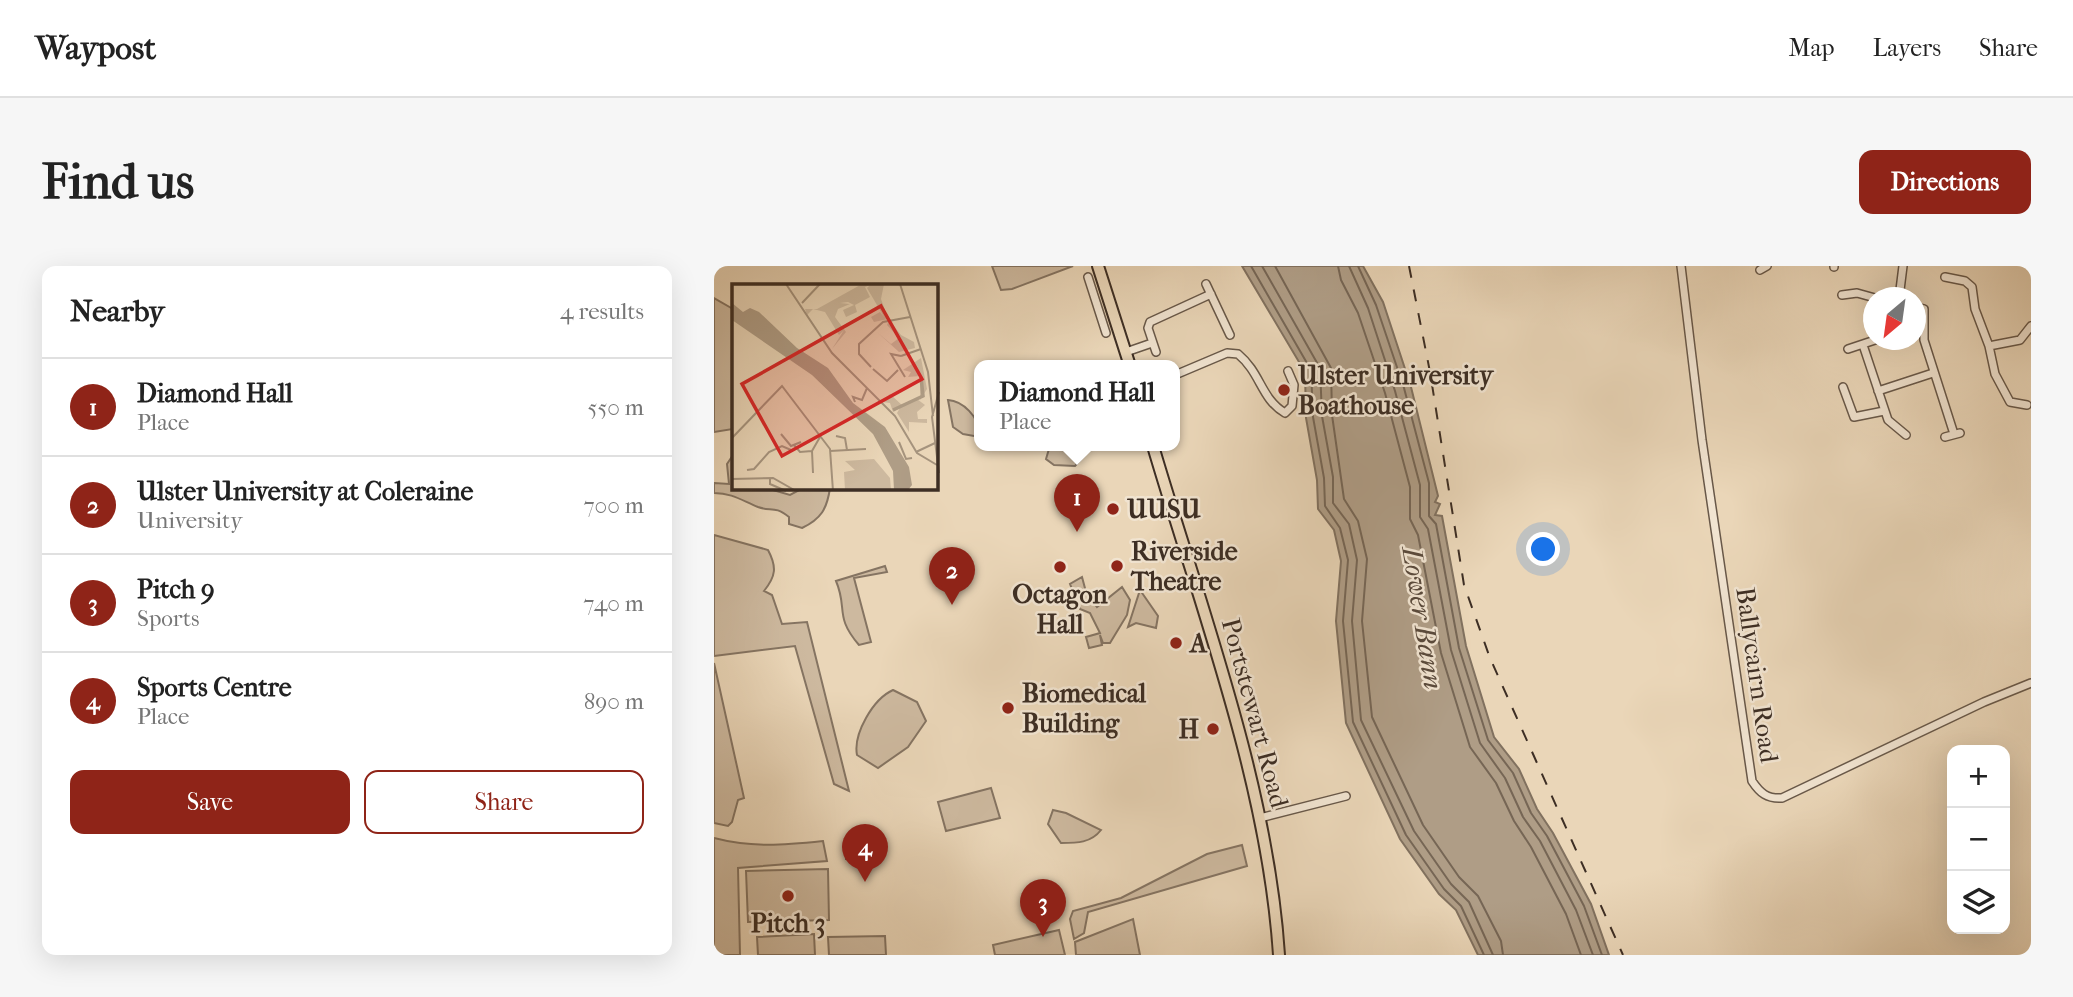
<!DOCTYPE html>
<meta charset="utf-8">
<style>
body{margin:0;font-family:"IM FELL French Canon",serif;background:#f6f6f6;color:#222}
.controls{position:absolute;right:21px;bottom:21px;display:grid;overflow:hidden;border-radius:14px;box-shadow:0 7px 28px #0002}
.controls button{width:63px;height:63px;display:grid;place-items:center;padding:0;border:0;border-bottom:2px solid #e0e0e0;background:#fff;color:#222;font:35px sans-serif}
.compass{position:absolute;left:1149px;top:21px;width:63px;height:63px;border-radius:50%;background:#fff;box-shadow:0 7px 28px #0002;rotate:209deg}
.you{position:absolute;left:830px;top:284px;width:24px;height:24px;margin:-18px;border:5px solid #fff;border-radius:50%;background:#1a73e8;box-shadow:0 0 0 10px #1a73e833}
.badge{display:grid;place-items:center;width:46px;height:46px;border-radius:50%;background:#8f2418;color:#fff;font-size:23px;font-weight:700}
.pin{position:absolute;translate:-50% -58px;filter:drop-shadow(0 2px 4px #0008)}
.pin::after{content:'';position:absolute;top:37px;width:24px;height:21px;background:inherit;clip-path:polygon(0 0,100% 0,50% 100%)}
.popup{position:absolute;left:260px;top:94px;width:206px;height:91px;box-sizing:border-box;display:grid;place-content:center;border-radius:14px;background:#fff;filter:drop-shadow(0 2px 5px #0005);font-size:23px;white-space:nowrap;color:#767676}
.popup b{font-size:26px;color:#222}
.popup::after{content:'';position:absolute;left:50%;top:100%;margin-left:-14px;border:14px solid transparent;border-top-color:#fff}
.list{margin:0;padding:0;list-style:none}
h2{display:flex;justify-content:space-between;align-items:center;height:91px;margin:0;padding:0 28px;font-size:30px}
h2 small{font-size:23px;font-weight:400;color:#767676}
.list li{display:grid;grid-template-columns:46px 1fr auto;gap:21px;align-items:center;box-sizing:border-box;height:98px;padding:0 28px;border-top:2px solid #e0e0e0}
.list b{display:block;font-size:26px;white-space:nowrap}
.list p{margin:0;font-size:23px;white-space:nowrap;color:#767676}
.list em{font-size:23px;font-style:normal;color:#767676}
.actions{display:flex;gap:14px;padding:21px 28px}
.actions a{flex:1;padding:16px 0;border:2px solid #8f2418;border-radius:14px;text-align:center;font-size:24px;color:#8f2418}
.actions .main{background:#8f2418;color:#fff}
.icon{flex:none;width:38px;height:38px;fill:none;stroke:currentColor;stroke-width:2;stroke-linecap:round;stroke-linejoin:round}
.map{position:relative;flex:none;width:1317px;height:689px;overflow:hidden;border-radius:14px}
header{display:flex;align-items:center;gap:42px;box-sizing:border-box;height:98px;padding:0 35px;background:#fff;border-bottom:2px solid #e0e0e0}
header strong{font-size:33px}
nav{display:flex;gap:38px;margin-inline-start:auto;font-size:24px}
.intro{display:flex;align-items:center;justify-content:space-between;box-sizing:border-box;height:168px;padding:0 42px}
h1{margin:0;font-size:49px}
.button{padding:18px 32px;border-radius:14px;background:#8f2418;color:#fff;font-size:24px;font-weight:700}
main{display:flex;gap:42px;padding:0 42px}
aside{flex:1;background:#fff;border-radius:14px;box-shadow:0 7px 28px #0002}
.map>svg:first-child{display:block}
</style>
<header>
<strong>Waypost</strong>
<nav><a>Map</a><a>Layers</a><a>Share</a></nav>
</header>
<div class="intro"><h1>Find us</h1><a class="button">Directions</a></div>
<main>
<aside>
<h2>Nearby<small>4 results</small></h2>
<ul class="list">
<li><span class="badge">1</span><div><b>Diamond Hall</b><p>Place</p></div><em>550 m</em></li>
<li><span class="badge">2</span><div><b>Ulster University at Coleraine</b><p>University</p></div><em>700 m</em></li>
<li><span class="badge">3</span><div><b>Pitch 9</b><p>Sports</p></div><em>740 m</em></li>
<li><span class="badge">4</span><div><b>Sports Centre</b><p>Place</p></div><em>890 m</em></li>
</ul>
<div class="actions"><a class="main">Save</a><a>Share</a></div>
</aside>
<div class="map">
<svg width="1317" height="689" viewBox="0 0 1317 689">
<rect width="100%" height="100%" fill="#ead6b8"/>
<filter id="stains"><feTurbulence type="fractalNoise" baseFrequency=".00286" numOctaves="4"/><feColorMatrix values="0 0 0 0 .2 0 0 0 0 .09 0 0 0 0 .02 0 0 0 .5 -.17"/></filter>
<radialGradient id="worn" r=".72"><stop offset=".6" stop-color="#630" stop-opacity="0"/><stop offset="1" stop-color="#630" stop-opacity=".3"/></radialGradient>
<path fill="#cdb99f" stroke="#857462" stroke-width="2" d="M278 0H359L298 23 287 24Z
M0 32 19 43V163L0 166Z
M234 134C249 135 265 151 265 167L260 170 249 168 239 161Z
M354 180H373L371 189 361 200 340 199 332 193 335 183Z
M19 189V222H52L76 229 89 222H116C113 243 107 253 88 262L75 258V251C60 239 57 246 44 241 27 234 18 227 0 227V217L15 218 13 198Z
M0 269 54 284C63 301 62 310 50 325L58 329 68 358 93 356 135 525 120 518 81 380 0 390Z
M171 300 173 306 140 312 157 376 145 379C120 350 134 343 122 315Z
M368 311 372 326 383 341 408 321 416 334 413 349 396 377H389L386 369 388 379 375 382 372 371 386 367 376 347 366 343 356 318Z
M426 324 444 350 442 362 422 357 414 361Z
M0 397 30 532 24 534 18 556 14 560 0 557Z
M179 424 203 436 212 455 194 481 164 502 143 489C139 468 159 433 179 424Z
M277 522 286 552 232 565 224 536Z
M339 544 352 547 387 564C377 577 363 577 347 577L334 558Z
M151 566 157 573 158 593H132L131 573Z
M0 572C38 582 71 579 109 575L113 595 24 602 26 689H0Z
M528 579 533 600 374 646 370 667 360 673 356 653 359 645 407 632 493 588Z
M114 603 115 654 34 656 32 605Z
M419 653 426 689H362L361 676Z
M345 664 351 689H281L279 679Z
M100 668 101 689H44L43 671Z
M171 670 172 689H115L114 671Z"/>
<path fill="#af9d86" stroke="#81715f" stroke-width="2" d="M528 0H649L669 36 697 121 724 230 721 236 726 238 721 249 728 250 752 380 780 471 805 503 823 543 839 567 877 638 895 689H764L742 644 725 628 686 573 632 457 622 355 627 295 620 264 604 243 603 214 592 152 591 106Z"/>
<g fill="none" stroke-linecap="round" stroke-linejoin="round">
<path stroke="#766655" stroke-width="2" d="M537 0 597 104 599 151 610 212 611 240 626 262 634 294 629 355 639 456 692 569 730 623 747 640 770 689
M548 0 606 102 608 150 619 211V237L635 258 643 294 638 355 647 454 700 565 737 618 755 636 779 689
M561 0 617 102 618 149 630 233 644 255 653 293 648 355 658 451 709 559 745 611 764 630 787 675 789 689
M624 0 627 14 644 47 671 127 696 221V253L704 269 727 387 756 481 782 517 800 555 817 581 852 648 867 689
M635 0 654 42 681 125 706 219V251L714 263 737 384 766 477 791 512 809 551 826 575 862 644 879 689
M644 0 662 39 690 122 715 217V250L722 258 745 382 774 474 799 507 817 547 833 570 870 640 888 689"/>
<path stroke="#81715f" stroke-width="2" d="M0 6 4 0"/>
<g stroke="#685849" stroke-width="10">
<path id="minor" d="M967 0 988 174 1038 515C1046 527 1053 533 1068 532L1270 436 1317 417
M1120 0V1
M1046 4 1053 0
M374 11 392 67
M1231 11 1251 15 1258 21 1261 43 1275 80 1306 74 1317 60
M492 18 516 69
M1128 29 1143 27 1161 32
M1185 32 1189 0
M1202 41 1210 43V74L1240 168
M1149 79 1174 154 1192 169
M1275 80 1281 108 1296 136 1313 139
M1134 83 1161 74
M412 86 438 77
M442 86 434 62 436 56 497 28
M461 109 513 87 524 88C547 107 547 133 571 147L578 140 580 119 574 105
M1129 121 1140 151 1170 145
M1164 125 1219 107
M1231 171 1246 167
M546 552 632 530"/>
</g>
<g stroke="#3d2e24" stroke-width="14">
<path id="primary" d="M384 0 416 100
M439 180C487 343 554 519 565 689"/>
</g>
<use href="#minor" stroke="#f1e4d1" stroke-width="7"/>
<use href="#primary" stroke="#ead6b8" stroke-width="10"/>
<path stroke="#3d2e24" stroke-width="2" stroke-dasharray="12 12" stroke-linecap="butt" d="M695 0 716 106 750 319 776 392 909 689"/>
</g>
<g fill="#8f2418" stroke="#f1e4d1" stroke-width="2.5">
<circle cx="570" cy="124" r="7"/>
<circle cx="399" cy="243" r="7"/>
<circle cx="403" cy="300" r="7"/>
<circle cx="346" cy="301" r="7"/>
<circle cx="462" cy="377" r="7"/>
<circle cx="294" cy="442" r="7"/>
<circle cx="499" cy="463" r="7"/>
<circle cx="74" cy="630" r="7"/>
</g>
<g text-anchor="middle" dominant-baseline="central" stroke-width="5" stroke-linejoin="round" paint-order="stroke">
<g font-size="26" font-weight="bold" fill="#3d2e24" stroke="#f1e4d1" text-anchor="start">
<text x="584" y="109">Ulster University<tspan x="584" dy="30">Boathouse</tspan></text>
<text x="413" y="243">UUSU</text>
<text x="417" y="285">Riverside<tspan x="417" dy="30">Theatre</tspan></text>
<text x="346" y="328" text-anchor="middle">Octagon<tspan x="346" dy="30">Hall</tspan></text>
<text x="476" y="377">A</text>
<text x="308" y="427">Biomedical<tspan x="308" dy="30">Building</tspan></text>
<text x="485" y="463" text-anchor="end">H</text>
<text x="74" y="657" text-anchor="middle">Pitch 3</text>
</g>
<g font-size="26" fill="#3d2e24" stroke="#f1e4d1">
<text transform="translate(1043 409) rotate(82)">Ballycairn Road</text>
<text transform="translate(541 447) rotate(75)">Portstewart Road</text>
</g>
<g font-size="28" font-style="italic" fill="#5a4a3c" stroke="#f1e4d1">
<text transform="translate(709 352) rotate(81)">Lower Bann</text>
</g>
</g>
<g transform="translate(18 18)">
<rect width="206" height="206" fill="#ead6b8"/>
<path d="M130 0H152L149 15 156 35 142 38 139 33 148 28 152 33 135 4 138 1 133 3 138 13 123 21 125 28 114 33 111 26 122 21 116 18 108 19 118 20 106 25 103 33 114 48 100 65 112 46 107 51 93 28 81 25 75 31 73 25H85ZM157 36 169 51 182 58 183 64 167 68 145 48 159 60 167 54 155 41ZM189 74 195 105 188 116V92L176 93 179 88 171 86ZM158 110 171 122 185 115 193 121 185 128 186 135H195V139L177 138V148L165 129 168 124 161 128 158 119 150 118ZM142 175 158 194 159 206H113L112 188 123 186 113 177Z" fill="#cdb99f"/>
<path d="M0 19 11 28 18 24 27 28 65 64 96 84 121 119 153 143 177 183 180 201 176 206H162L161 187 141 150 80 91 0 36Z" fill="#af9d86"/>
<path fill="none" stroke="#af9d86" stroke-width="3.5" d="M161 126 191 112 189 93"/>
<path fill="none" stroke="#a5937d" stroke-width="2" d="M54 0 100 69 163 132 185 169 205 181M168 0 196 88 201 132M70 19 88 0M169 72 159 70 173 93M169 72 189 65M139 83 127 70V60L151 38 178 33M141 85 155 97 166 86M207 108 200 133 207 189M123 118 121 113 130 116 135 104M49 150 59 162 69 158M104 152 113 154 115 166M0 154 50 102 98 165 101 207M167 158 174 175 180 174M62 161 68 168 80 167M98 167 134 165M184 168 203 159M15 186 22 185 37 168 50 162 59 166M81 189 80 167 88 153M38 194V200L54 207M0 195 41 194 64 207"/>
<path fill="#d62828" fill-opacity="0.15" stroke="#d62828" stroke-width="3.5" d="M149 22 190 95 50 172 10 100Z"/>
<rect width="206" height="206" fill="none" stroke="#3d2e24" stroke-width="3.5"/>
</g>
<rect width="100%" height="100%" filter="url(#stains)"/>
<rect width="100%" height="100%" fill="url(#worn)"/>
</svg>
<div class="controls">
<button>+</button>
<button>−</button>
<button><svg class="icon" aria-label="layers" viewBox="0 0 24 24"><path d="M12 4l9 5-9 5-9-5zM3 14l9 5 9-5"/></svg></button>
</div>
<svg class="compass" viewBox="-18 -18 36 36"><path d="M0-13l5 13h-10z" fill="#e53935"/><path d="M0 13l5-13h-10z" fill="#767676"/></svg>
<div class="you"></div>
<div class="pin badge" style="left:363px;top:266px">1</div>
<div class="popup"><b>Diamond Hall</b>Place</div>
<div class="pin badge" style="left:238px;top:339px">2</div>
<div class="pin badge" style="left:329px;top:671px">3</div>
<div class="pin badge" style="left:151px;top:616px">4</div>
</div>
</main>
